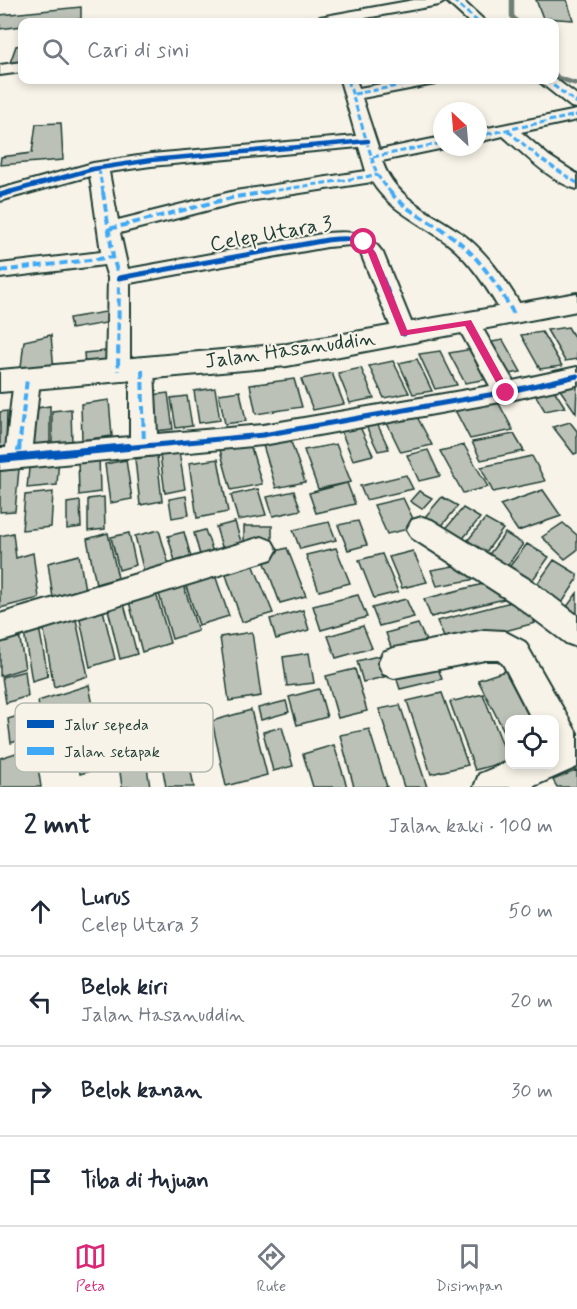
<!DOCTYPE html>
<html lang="id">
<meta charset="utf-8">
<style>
body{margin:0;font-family:Mynerve,sans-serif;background:#f6f6f7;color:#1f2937}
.controls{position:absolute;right:18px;bottom:18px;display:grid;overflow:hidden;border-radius:12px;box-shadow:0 3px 9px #0003}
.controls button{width:54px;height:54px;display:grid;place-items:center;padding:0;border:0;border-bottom:2px solid #e0e1e3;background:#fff;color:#1f2937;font:30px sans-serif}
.compass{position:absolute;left:433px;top:102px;width:54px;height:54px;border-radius:50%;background:#fff;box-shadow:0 3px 9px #0003;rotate:334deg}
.stop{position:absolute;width:18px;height:18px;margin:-14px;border:4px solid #db2777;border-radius:50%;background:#fff}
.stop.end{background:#db2777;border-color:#fff;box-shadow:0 2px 6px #0008}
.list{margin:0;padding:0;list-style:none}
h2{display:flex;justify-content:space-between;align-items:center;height:78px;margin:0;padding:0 24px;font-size:26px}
h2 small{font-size:20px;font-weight:400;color:#747a83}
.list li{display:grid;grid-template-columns:39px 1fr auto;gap:18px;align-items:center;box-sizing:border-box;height:90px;padding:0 24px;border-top:2px solid #e0e1e3}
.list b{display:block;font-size:22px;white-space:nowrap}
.list p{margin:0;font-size:20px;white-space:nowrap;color:#747a83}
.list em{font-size:20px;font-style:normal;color:#747a83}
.icon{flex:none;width:33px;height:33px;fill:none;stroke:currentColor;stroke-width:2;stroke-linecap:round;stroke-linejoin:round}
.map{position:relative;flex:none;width:577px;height:787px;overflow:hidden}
.search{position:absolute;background:#fff;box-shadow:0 3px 9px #0003;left:18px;right:18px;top:18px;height:66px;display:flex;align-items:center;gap:15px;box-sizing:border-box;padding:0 21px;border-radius:12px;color:#747a83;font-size:22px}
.sheet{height:438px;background:#fff}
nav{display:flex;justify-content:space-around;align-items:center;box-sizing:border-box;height:84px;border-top:2px solid #e0e1e3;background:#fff;font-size:16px;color:#747a83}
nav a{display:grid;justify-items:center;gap:3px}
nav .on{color:#db2777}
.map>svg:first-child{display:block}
</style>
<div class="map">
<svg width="577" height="787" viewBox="0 0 577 787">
<rect width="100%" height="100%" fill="#f7f3e8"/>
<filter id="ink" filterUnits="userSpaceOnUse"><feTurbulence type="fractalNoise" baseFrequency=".0167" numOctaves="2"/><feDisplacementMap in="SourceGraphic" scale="12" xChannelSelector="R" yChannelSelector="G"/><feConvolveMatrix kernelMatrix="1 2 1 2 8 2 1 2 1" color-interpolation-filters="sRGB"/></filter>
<g filter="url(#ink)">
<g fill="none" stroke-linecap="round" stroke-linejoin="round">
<path stroke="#6f8077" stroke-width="4.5" d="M512 0V16L517 22
M554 73 558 78 577 84"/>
</g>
<path fill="#bbc1b6" stroke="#1f3d34" stroke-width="1.5" d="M536 0H567L573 20 543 18Z
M81 7V19L22 22V26L0 29V15Z
M22 45V62L10 63 16 46Z
M61 123 63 160 0 165 1 157 32 153 36 124Z
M111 311 112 322 71 329 69 318Z
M568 327 577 342V359L565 361 547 330Z
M542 332 562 366 540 369 521 335Z
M51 335 54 372 20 376 24 341Z
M503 340 521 372 503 375 486 343Z
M472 349 488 379 465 383 449 353Z
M115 350 112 366 85 367 84 353Z
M440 351 457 385 435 389 419 354Z
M417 359 432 391 413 394 399 363Z
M393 361 409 393 384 398 369 366Z
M361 368 374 398 350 403 338 373Z
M332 373 344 404 313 410 301 379Z
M294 379 302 407 256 414 250 385Z
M573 380 577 386 576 413 556 384Z
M550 384 565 407 545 411 531 388Z
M215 388 220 420 199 423 194 391Z
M240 391 246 421 225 424 219 394Z
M168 393 173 429 147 432 144 396Z
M187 396 192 426 176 428 171 398Z
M109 400 112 436 82 440 81 404Z
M497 400 513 430 470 439 454 408Z
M50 406V445L25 449V410Z
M71 409 72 444 52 447V411Z
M7 411 6 450 0 451V412Z
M414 411 432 445 401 452 384 417Z
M374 417 389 449 378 451 363 420Z
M570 422 577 431V453L574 454 553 427Z
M360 427 373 455 353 460 341 431Z
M514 434 524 451 481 460 472 442Z
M289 436 305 482 276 488 262 442Z
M250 444 262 484 231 490 220 450Z
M336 444 351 482 318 489 304 450Z
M464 445 488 487 463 493 440 451Z
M428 450 440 476 419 481 407 455Z
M179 452 185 489 165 493 160 455Z
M99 455 100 492 79 495 78 458Z
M59 456 57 485 27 488 30 459Z
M157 456 162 501 140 505 135 459Z
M532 456 545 481 493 492 481 467Z
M218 459 228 512 197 518 189 463Z
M126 460 132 499 110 503 105 464Z
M19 469 15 511 0 512V471Z
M406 475 413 489 366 500 360 486Z
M347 483 355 504 316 513 309 493Z
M258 489 266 515 238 520 231 495Z
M543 490 561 516 518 531 500 505Z
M294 491 301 510 273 516 267 497Z
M419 491 432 498 422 509 410 501Z
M53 492 51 527 22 530 25 495Z
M186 496 189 515 172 518 169 499Z
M104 497 105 529 88 531V499Z
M442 497 458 506 440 528 424 518Z
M403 498 417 527 387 534 374 505Z
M80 501 81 527 67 529V503Z
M463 508 480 518 460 542 443 532Z
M485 519 503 529 483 556 464 545Z
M358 521 367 545 348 550 338 525Z
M235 522 242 545 223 550 216 527Z
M329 522 336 540 300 549 293 530Z
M563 523 577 535V550L565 559 542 537Z
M244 526H272V541L244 542Z
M159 530 169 565 144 572 135 536Z
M205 530 213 552 200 555 194 533Z
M184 532 191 557 175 561 168 536Z
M13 533 16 558 33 553 39 598 0 608V536Z
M108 533 118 578 96 584 87 539Z
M129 533 136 565 119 570 111 537Z
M505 533 523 544 505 569 487 557Z
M527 544 549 557 529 585 506 571Z
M287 548 306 596 280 603 262 555Z
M336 548 350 583 319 591 306 555Z
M413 551 427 582 402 588 389 557Z
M382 554 398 592 374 598 359 560Z
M79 555 85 590 53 598 48 563Z
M554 560 577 574V580L562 603 535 587Z
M470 563 477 579 437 586 431 570Z
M253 564 273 613 242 622 225 572Z
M215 575 229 616 199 625 185 583Z
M182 580 198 631 172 639 157 587Z
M495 581 504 599 431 617 424 599Z
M154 586 170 643 142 652 127 594Z
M577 593V615L566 608Z
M358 595 367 617 321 630 313 606Z
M406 599 414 617 379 626 372 608Z
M523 599 535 623 448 646 437 621Z
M123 600 137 654 120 659 107 605Z
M101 602 115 659 90 667 78 610Z
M303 610 309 630 276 639 270 619Z
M75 615 88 676 54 687 43 625Z
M38 622 48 676 32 681 23 626Z
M418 624 427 643 393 653 386 633Z
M363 626 372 648 336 658 328 636Z
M252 632 261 696 229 701 220 637Z
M19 634 25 668 0 676V640Z
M309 653 314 683 287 686 283 657Z
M382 655 388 676 363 682 357 661Z
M434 658 442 679 400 689 393 667Z
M355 669 367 711 338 718 326 676Z
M25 671 28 696 6 703 2 677Z
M505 671 531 720H510V731L505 733 478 680Z
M89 685 95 716 43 733 38 701Z
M319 689 327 717 297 725 289 697Z
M442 693 468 765 431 774 407 701Z
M483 694 509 761 475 770 450 702Z
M286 701 289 712 261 720 258 708Z
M400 705 427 787H404L379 709Z
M251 710 267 775 226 786 212 721Z
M34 711 38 734 11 743 8 719Z
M101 720 107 766 80 774 74 727Z
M182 725 194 787H166L156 732Z
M282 727 293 766 273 771 263 732Z
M369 729 387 787H354L340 735Z
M142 735 150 787H122L116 742Z
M334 745 347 787H313L303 754Z
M35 747 41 787H0V758Z
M577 770V787H557L553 780Z"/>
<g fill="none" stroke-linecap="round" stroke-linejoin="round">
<g stroke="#1f3d34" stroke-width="4">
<path id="minor" d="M414 0H462L486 22H469L446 1 439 5 343 22H312L320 17Z
M22 62V72L0 75V65Z
M554 78 577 95V108L571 107 537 80Z
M340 80H356L359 88 404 80H438L436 84 430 85 362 98 379 150 442 137V147H449L382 161C396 203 439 214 470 240 493 260 510 287 526 314L522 320 514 322 506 320C489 292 473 263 447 243 420 222 390 211 372 182L236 203 120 233 128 269 327 233C351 231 368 231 383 253L416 334 412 340 404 342 396 340 361 254 351 245 327 247 130 283V367L133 363 142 360 151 363 154 369 157 434 263 425 490 386 456 323 460 317 468 315 476 317 513 381 577 367V385L506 401 263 445 0 470V448H6L14 379 18 373 27 370 36 373 40 379 33 445 130 437V372L127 377 118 380 109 377 106 371 108 278 104 265 0 278V264L101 252 90 176 0 201V189L93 163 151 154 356 136ZM359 147 366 171 235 191 118 220 109 172 151 166Z
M577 110V120L521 132 549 156 577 174V189C552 183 523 153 503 136L478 142V130Z
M422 517 432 520 535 583 577 615V647L566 643 513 603 412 538 407 529 412 520Z
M262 537 272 541 277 550 272 559 0 642V614Z
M485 630 504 631 525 642 577 733V767L532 787H474L479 774 510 761V764H554V720H532L503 664 498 660H485L394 678 383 674 378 663 383 652 394 648Z"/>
</g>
<g stroke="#1f3d34" stroke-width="4">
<path id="major" d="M577 293V311L287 366 0 392V370L287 344Z"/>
</g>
<use href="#minor" fill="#f7f3e8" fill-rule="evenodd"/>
<use href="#major" fill="#f7f3e8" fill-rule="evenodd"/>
<path stroke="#3fa9f5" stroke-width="3" stroke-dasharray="6 3" stroke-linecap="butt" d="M453 0 478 22
M348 80 377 175 391 193
M546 80 577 103
M354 94 430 80
M508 131 542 160 577 183
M478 136 577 115
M373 157 442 143
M99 169 103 193
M259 193 377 175"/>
<path stroke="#3fa9f5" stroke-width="4" stroke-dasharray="8 4" stroke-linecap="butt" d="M103 192 113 257 119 278 118 371
M390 192C407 212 433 222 454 238 480 258 498 286 514 314
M109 229 235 197 268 192
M0 271 113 257
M141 447H144L142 369
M19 449 27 379"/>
<path stroke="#3fa9f5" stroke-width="5" stroke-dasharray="11 5" stroke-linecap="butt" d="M18 457 19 447"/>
<g stroke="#f7f3e8" stroke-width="7">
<path id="cycleway-far2" d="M6 193 93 169 151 160 368 141"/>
</g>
<g stroke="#f7f3e8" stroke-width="9">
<path id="cycleway-far1" d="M0 195 11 192
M119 278 327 240C346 238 359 236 372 253L404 334
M112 449 263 435 506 392 577 376"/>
</g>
<g stroke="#f7f3e8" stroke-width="11">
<path id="cycleway" d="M0 459 128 447"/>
</g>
<use href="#cycleway-far2" stroke="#0057b8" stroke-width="4.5"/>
<use href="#cycleway-far1" stroke="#0057b8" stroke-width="5"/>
<use href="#cycleway" stroke="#0057b8" stroke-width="8"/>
</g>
</g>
<path fill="#db2777" d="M364 239 376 253 407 330 471 320 511 393 510 395H503L465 326 401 336 368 253 360 242Z"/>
<g text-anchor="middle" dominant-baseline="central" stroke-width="4.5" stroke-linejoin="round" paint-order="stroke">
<g font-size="21" fill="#1f3d34" stroke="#f7f3e8">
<text transform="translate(271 234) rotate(-10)">Celep Utara 3</text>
<text transform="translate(290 350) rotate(-8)">Jalan Hasanuddin</text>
</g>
</g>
<rect x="15" y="703" width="198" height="69" rx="9" fill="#f7f3e8" stroke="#b6bcb2" stroke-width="1.5"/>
<rect x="27" y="720" width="27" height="8" fill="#0057b8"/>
<rect x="27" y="747" width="27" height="8" fill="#3fa9f5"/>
<g font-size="16" fill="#1f3d34">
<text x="64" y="730">Jalur sepeda</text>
<text x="64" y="757">Jalan setapak</text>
</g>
</svg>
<div class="controls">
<button><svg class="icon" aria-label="locate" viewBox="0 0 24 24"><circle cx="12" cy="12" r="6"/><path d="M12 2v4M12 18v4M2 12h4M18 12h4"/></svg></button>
</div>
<svg class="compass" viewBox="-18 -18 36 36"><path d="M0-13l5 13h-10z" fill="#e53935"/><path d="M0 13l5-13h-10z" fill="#747a83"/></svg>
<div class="stop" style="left:364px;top:242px"></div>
<div class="stop end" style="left:506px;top:393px"></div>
<div class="search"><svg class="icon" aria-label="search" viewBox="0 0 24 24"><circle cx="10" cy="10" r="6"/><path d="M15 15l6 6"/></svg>Cari di sini</div>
</div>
<section class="sheet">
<h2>2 mnt<small>Jalan kaki · 100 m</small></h2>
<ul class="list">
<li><svg class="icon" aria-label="ahead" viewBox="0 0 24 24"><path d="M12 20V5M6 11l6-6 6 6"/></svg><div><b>Lurus</b><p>Celep Utara 3</p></div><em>50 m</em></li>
<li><svg class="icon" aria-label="left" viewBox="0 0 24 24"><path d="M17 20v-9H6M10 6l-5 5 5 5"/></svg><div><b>Belok kiri</b><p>Jalan Hasanuddin</p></div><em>20 m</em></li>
<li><svg class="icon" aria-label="right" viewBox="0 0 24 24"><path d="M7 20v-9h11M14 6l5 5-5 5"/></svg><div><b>Belok kanan</b></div><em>30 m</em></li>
<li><svg class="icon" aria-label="arrive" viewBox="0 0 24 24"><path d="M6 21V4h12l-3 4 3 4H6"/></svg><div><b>Tiba di tujuan</b></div></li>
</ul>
</section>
<nav>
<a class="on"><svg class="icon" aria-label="map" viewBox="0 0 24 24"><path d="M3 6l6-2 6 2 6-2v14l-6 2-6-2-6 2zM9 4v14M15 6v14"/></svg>Peta</a>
<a><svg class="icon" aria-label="directions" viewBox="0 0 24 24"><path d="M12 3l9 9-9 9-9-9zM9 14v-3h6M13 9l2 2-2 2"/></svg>Rute</a>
<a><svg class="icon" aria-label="saved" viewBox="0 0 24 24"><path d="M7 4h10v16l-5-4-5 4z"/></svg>Disimpan</a>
</nav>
